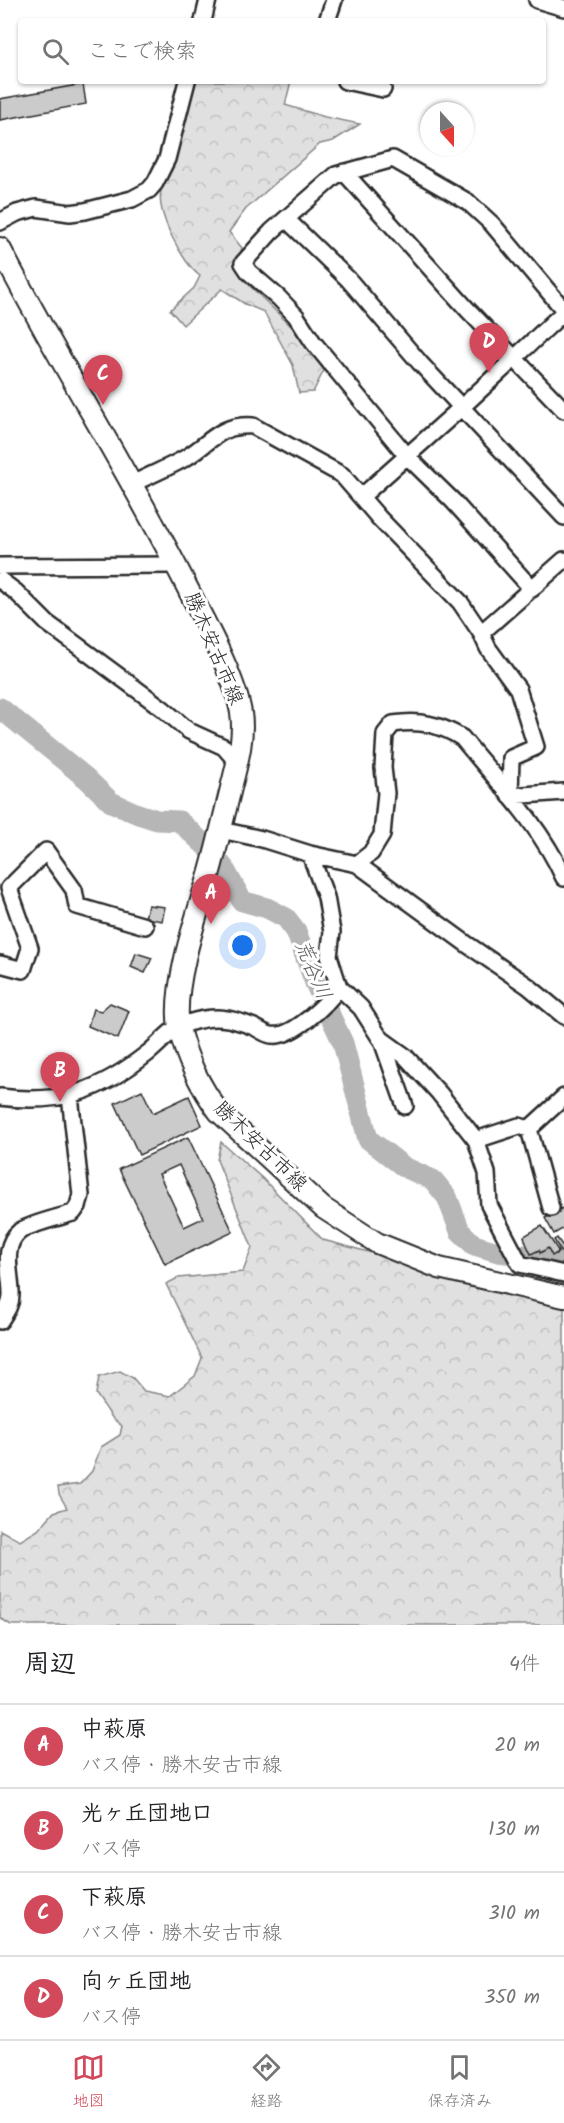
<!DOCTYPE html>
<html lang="ja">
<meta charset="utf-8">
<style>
body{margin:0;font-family:Kalam,"Klee One",sans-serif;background:#f2f2f2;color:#202124}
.compass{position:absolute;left:420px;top:102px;width:54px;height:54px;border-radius:50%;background:#fff;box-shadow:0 2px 4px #0004;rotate:159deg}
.you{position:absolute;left:243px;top:946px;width:21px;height:21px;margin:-15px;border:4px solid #fff;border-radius:50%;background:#1a73e8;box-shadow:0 0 0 9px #1a73e833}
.badge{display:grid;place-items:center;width:39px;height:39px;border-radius:50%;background:#d1495b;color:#fff;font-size:20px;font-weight:700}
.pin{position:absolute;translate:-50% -50px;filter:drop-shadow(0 2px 3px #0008)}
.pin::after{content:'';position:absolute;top:32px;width:21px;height:18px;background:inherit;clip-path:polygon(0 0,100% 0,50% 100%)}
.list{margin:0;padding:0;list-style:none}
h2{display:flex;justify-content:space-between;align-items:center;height:78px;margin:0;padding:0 24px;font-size:26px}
h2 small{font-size:20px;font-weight:400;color:#757577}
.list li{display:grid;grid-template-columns:39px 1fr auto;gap:18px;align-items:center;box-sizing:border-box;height:84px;padding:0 24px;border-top:2px solid #e0e0e0}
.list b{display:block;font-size:22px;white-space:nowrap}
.list p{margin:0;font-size:20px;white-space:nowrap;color:#757577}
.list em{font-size:20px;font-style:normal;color:#757577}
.icon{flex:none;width:33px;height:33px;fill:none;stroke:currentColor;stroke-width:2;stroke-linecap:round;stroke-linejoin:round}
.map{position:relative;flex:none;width:564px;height:1625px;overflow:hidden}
.search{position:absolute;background:#fff;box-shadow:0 2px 4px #0004;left:18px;right:18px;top:18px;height:66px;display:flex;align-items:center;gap:15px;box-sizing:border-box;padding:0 21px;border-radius:6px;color:#757577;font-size:22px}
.sheet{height:414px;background:#fff}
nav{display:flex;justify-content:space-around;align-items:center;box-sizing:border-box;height:84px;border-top:2px solid #e0e0e0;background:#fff;font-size:16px;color:#757577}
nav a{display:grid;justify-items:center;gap:3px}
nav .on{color:#d1495b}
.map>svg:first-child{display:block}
</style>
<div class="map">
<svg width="564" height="1625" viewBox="0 0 564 1625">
<defs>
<pattern id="forest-crowns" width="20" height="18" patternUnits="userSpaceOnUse" patternTransform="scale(1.5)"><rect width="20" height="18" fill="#e0e0e0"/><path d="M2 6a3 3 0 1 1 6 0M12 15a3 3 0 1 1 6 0" fill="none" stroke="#c0c0c0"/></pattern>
</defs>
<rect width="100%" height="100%" fill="#fff"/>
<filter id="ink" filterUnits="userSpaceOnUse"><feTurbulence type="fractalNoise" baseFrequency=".0167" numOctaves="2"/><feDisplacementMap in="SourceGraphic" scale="12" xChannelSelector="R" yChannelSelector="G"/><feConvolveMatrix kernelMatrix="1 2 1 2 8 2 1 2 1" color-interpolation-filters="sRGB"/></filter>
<g filter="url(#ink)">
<path fill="url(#forest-crowns)" stroke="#868686" stroke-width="1.5" d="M196 81H291L285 105 325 117 360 124 333 141 320 144 246 209 229 232 242 248 236 266 250 286 292 327 324 370 313 392 299 393 293 365 264 312 245 304 222 289 183 325 170 310 194 288 200 276C183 264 156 213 161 191 163 181 170 171 174 161 182 135 188 108 196 81Z
M221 1142 262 1178 323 1240 376 1254 452 1282 564 1308V1625H11L0 1618V1530L20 1541 38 1530 54 1512 67 1508 59 1494 58 1487 80 1484 92 1471 101 1447 120 1435 122 1426 113 1419 96 1394 99 1377 120 1371 133 1378 144 1391 170 1396 195 1376 202 1358 166 1284 178 1278 243 1272 252 1247 217 1160Z"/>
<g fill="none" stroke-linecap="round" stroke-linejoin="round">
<path stroke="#b6b6b6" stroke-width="21" d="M0 708 86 778 111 802 138 814 157 820 179 821 209 849 224 868 242 901 267 908 286 918 296 931 315 983 343 1043 368 1139 404 1167 433 1180 447 1197 460 1231 474 1245 498 1252 564 1260"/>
</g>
<path fill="#cbcbcb" stroke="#2b2b2b" stroke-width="1.5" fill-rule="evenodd" d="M83 84 86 104 0 120V99Z
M148 905 165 907 162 921 145 918Z
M136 953 152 958 145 973 131 967Z
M110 1003 129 1011 118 1039 88 1026 93 1009 101 1011Z
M142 1090 153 1113 189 1096 202 1125 139 1155 115 1103Z
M188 1137 233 1232 165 1264 119 1169ZM179 1165 203 1218 184 1227 159 1174Z
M564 1207V1228L554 1234 545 1218Z
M542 1226 559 1252 552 1256 548 1248 540 1253 539 1250 531 1254 526 1243 524 1236Z
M557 1238 564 1248 562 1253 554 1240Z"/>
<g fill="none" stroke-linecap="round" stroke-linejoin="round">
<g stroke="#2b2b2b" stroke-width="20">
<path id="minor" d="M537 0 564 8
M203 21 208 0
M327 21 334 0
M345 81 383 89
M344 172 467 309 564 410
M286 219 348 279 420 363 564 517
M0 222 17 213 36 208 70 213 85 211 132 199 149 190 155 183 167 159 187 81
M132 484C150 475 170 467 187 457 212 441 221 424 253 426L342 475 379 518 460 602 481 633 564 560
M361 497 462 407 564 312
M0 566 176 565
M0 580 16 592 47 623 162 708 189 731 224 747 237 762
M532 589 453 501 408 457 313 342 296 316 279 298 249 272 243 263 272 231 336 175 393 159 468 202 492 224 564 310
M481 633 488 648 518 689 536 747 511 758 510 796 564 792
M221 830 262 839 310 854 357 864 468 945 528 986 564 1016
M310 854 326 897 332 932 329 956 339 987 361 1008 380 1038 405 1056 439 1093 476 1140 487 1173 489 1205 520 1264 564 1274
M357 864 371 853 382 835 386 793 383 768 385 734 393 724C419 720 440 724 462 738 498 782 541 826 564 878
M0 964 23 970 30 948 9 888 46 851 74 890 77 906 145 926
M381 1038 405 1106
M0 1097C61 1105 100 1091 148 1053 161 1043 172 1027 188 1023 214 1015 229 1017 254 1027 259 1029 265 1034 271 1035 292 1039 328 1003 339 987
M529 1129 551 1208
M476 1140 519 1126 529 1129 564 1097
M0 1321C5 1313 11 1306 11 1296 12 1275 0 1247 20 1231 30 1224 60 1217 73 1213L78 1206 81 1195 70 1096"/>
</g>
<g stroke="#2b2b2b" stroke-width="24">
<path id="major" d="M0 248C59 363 129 472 187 587 204 621 235 676 241 713 245 739 236 767 230 792 223 820 217 847 209 875 197 914 172 987 179 1027 185 1057 201 1088 219 1112L323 1208 377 1243 439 1268 564 1297"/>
</g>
<use href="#minor" stroke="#fff" stroke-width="15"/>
<use href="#major" stroke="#fff" stroke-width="20"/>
</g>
</g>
<g text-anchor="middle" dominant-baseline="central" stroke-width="6" stroke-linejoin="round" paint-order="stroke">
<g font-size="20" fill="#2b2b2b" stroke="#fff">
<text transform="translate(213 649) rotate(67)">勝木安古市線</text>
<text transform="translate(260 1147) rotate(44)">勝木安古市線</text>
</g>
<g font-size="21" font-style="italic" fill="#5c5c5c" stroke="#fff">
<text transform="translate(312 970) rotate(67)">荒谷川</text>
</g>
</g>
</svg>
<svg class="compass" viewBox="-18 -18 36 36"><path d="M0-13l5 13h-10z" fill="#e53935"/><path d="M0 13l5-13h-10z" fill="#757577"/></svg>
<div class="you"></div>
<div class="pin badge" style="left:211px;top:924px">A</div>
<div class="pin badge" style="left:60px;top:1102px">B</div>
<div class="pin badge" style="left:103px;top:405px">C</div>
<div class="pin badge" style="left:489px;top:373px">D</div>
<div class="search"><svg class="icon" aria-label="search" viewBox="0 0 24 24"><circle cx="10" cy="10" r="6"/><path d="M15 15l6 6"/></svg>ここで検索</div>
</div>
<section class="sheet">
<h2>周辺<small>4件</small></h2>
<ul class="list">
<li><span class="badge">A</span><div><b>中萩原</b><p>バス停 · 勝木安古市線</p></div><em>20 m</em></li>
<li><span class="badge">B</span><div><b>光ヶ丘団地口</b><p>バス停</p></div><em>130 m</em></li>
<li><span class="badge">C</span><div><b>下萩原</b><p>バス停 · 勝木安古市線</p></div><em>310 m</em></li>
<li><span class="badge">D</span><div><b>向ヶ丘団地</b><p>バス停</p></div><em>350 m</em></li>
</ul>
</section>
<nav>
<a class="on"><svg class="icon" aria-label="map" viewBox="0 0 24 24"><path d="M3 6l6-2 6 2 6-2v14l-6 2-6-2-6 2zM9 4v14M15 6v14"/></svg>地図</a>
<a><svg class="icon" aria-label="directions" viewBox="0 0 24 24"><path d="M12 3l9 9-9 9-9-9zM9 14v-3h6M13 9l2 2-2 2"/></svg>経路</a>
<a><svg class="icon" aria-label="saved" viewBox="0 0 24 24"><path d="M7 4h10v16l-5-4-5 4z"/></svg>保存済み</a>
</nav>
